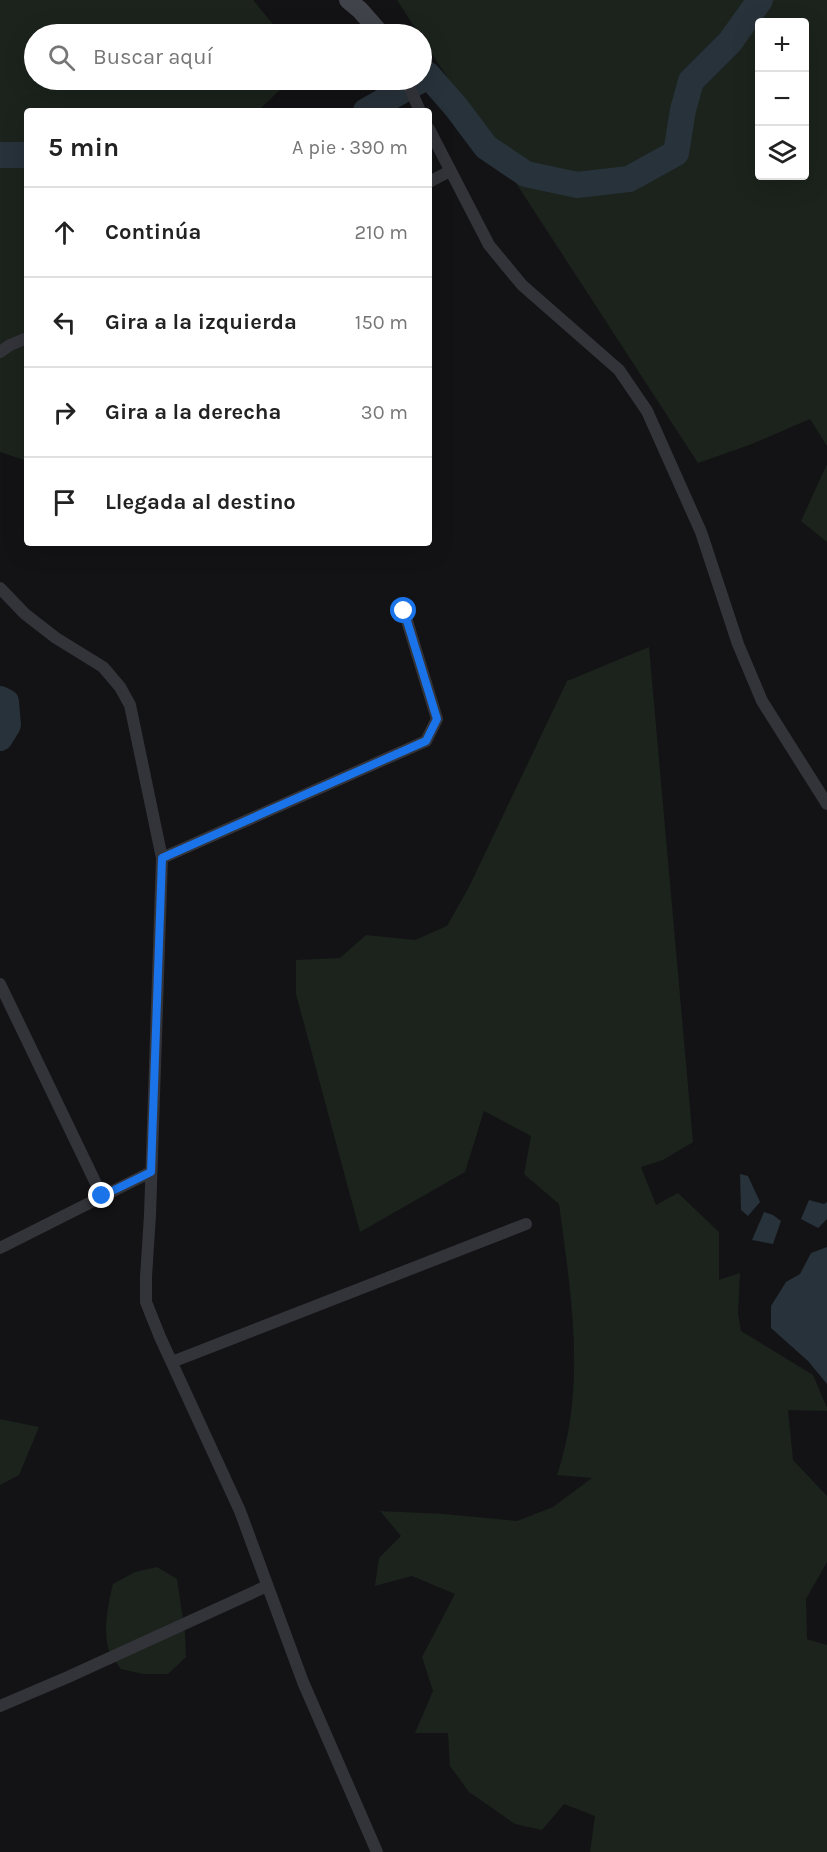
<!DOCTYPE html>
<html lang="es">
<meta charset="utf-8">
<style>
body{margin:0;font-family:Karla,sans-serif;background:#f2f2f2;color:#222}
.controls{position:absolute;right:18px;top:18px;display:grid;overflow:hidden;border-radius:6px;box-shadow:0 6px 24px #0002}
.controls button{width:54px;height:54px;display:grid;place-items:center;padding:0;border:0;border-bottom:2px solid #e0e0e0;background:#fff;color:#222;font:30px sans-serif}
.stop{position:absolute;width:18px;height:18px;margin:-14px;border:4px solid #1a73e8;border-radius:50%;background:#fff}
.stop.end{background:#1a73e8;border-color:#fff;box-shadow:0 2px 6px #0008}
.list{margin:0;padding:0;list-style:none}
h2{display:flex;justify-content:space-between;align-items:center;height:78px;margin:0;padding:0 24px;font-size:26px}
h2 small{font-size:20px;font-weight:400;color:#767676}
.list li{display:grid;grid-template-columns:39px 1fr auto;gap:18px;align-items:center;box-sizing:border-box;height:90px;padding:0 24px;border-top:2px solid #e0e0e0}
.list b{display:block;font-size:22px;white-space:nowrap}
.list em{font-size:20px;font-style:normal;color:#767676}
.icon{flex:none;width:33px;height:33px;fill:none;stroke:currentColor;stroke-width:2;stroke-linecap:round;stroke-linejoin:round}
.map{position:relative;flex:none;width:827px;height:1852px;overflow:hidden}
.search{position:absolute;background:#fff;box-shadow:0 6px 24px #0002;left:24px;top:24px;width:408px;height:66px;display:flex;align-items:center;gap:15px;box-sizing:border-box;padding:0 21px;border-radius:33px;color:#767676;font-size:22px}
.panel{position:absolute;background:#fff;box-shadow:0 6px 24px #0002;left:24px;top:108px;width:408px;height:438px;border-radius:6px}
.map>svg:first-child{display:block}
</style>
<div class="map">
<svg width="827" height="1852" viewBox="0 0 827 1852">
<rect width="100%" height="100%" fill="#131315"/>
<path fill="#1b231c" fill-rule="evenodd" d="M0 0H253L281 34H34V80H290L258 111H27V461L0 452Z
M397 0H827V446L810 419 752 444 698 463ZM760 22H804V176H760Z
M827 464V542L801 521Z
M649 647 693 1142 663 1160 641 1167 656 1205 678 1193 719 1232V1280L740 1273 738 1314 741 1331 813 1375 827 1408V1411L788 1410 793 1460 827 1496V1562L806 1599 807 1639 827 1645V1852H590L595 1816 564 1804 542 1830 515 1824 469 1792 450 1766 448 1733H415L433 1691 422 1657 455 1594 412 1576 375 1586 379 1558 401 1536 380 1511 444 1514 517 1521 553 1507 592 1478 557 1475C587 1387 571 1294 559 1204L524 1174 531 1136 484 1111 465 1172 360 1232 296 994V960L340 958 366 935 415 940 447 926 469 887 567 681Z
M0 1419 39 1427 19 1475 0 1485Z
M157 1567 177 1579 185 1634 186 1657 168 1674H143L121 1669C117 1664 112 1658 110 1653 102 1634 108 1603 113 1584L135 1572Z"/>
<path fill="#28323a" d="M740 1174 748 1176 760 1202 748 1216 741 1210Z
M809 1200 824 1204 827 1202V1219L818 1228 801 1219Z
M764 1212 773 1215 781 1221 773 1244 752 1240Z
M827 1247V1384L808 1361 771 1328V1306L786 1282 800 1274 811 1253Z"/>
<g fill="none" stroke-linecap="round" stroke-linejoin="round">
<path stroke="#28323a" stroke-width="26" d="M422 79 428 75 456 107 486 147 526 174 577 185 629 179 676 153 683 110 691 81 730 42 760 0
M366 111 421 80
M0 155H27
M0 699 6 702 8 725 0 738"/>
<path stroke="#33343a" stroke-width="12" d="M406 80 420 111
M429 129 489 245 522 285 619 370 647 411 701 532 738 644 762 701 827 804
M429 182 450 171
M0 352 10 345 27 338
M0 588 25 614 56 638 103 667 120 687 130 705 162 858 150 1215 146 1277V1302L160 1337 240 1511 303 1682 377 1852
M162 858 426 741 437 719 404 611
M0 984 102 1196
M0 1248 151 1172
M172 1362 526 1224
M0 1706 68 1677 267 1586"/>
<path stroke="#41434a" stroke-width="18" d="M348 0 360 10 381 34"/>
</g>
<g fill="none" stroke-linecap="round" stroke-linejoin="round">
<path stroke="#1a73e8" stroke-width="8" d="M102 1196 151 1172 162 858 426 741 437 719 404 611"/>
</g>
</svg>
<div class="controls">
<button>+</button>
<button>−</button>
<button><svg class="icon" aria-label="layers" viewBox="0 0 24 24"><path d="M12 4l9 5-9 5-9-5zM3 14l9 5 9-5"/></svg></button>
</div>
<div class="stop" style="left:404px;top:611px"></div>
<div class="stop end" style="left:102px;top:1196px"></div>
<div class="search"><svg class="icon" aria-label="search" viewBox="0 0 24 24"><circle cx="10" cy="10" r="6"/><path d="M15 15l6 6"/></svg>Buscar aquí</div>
<section class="panel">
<h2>5 min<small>A pie · 390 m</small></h2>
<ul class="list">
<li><svg class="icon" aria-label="ahead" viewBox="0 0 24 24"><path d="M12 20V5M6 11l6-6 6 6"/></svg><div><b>Continúa</b></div><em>210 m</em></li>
<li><svg class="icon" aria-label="left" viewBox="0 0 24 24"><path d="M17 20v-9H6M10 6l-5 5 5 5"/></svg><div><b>Gira a la izquierda</b></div><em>150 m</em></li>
<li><svg class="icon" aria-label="right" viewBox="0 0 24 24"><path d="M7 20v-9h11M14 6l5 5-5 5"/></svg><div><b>Gira a la derecha</b></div><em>30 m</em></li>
<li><svg class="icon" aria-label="arrive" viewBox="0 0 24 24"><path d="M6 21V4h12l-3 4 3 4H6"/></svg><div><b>Llegada al destino</b></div></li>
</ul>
</section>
</div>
